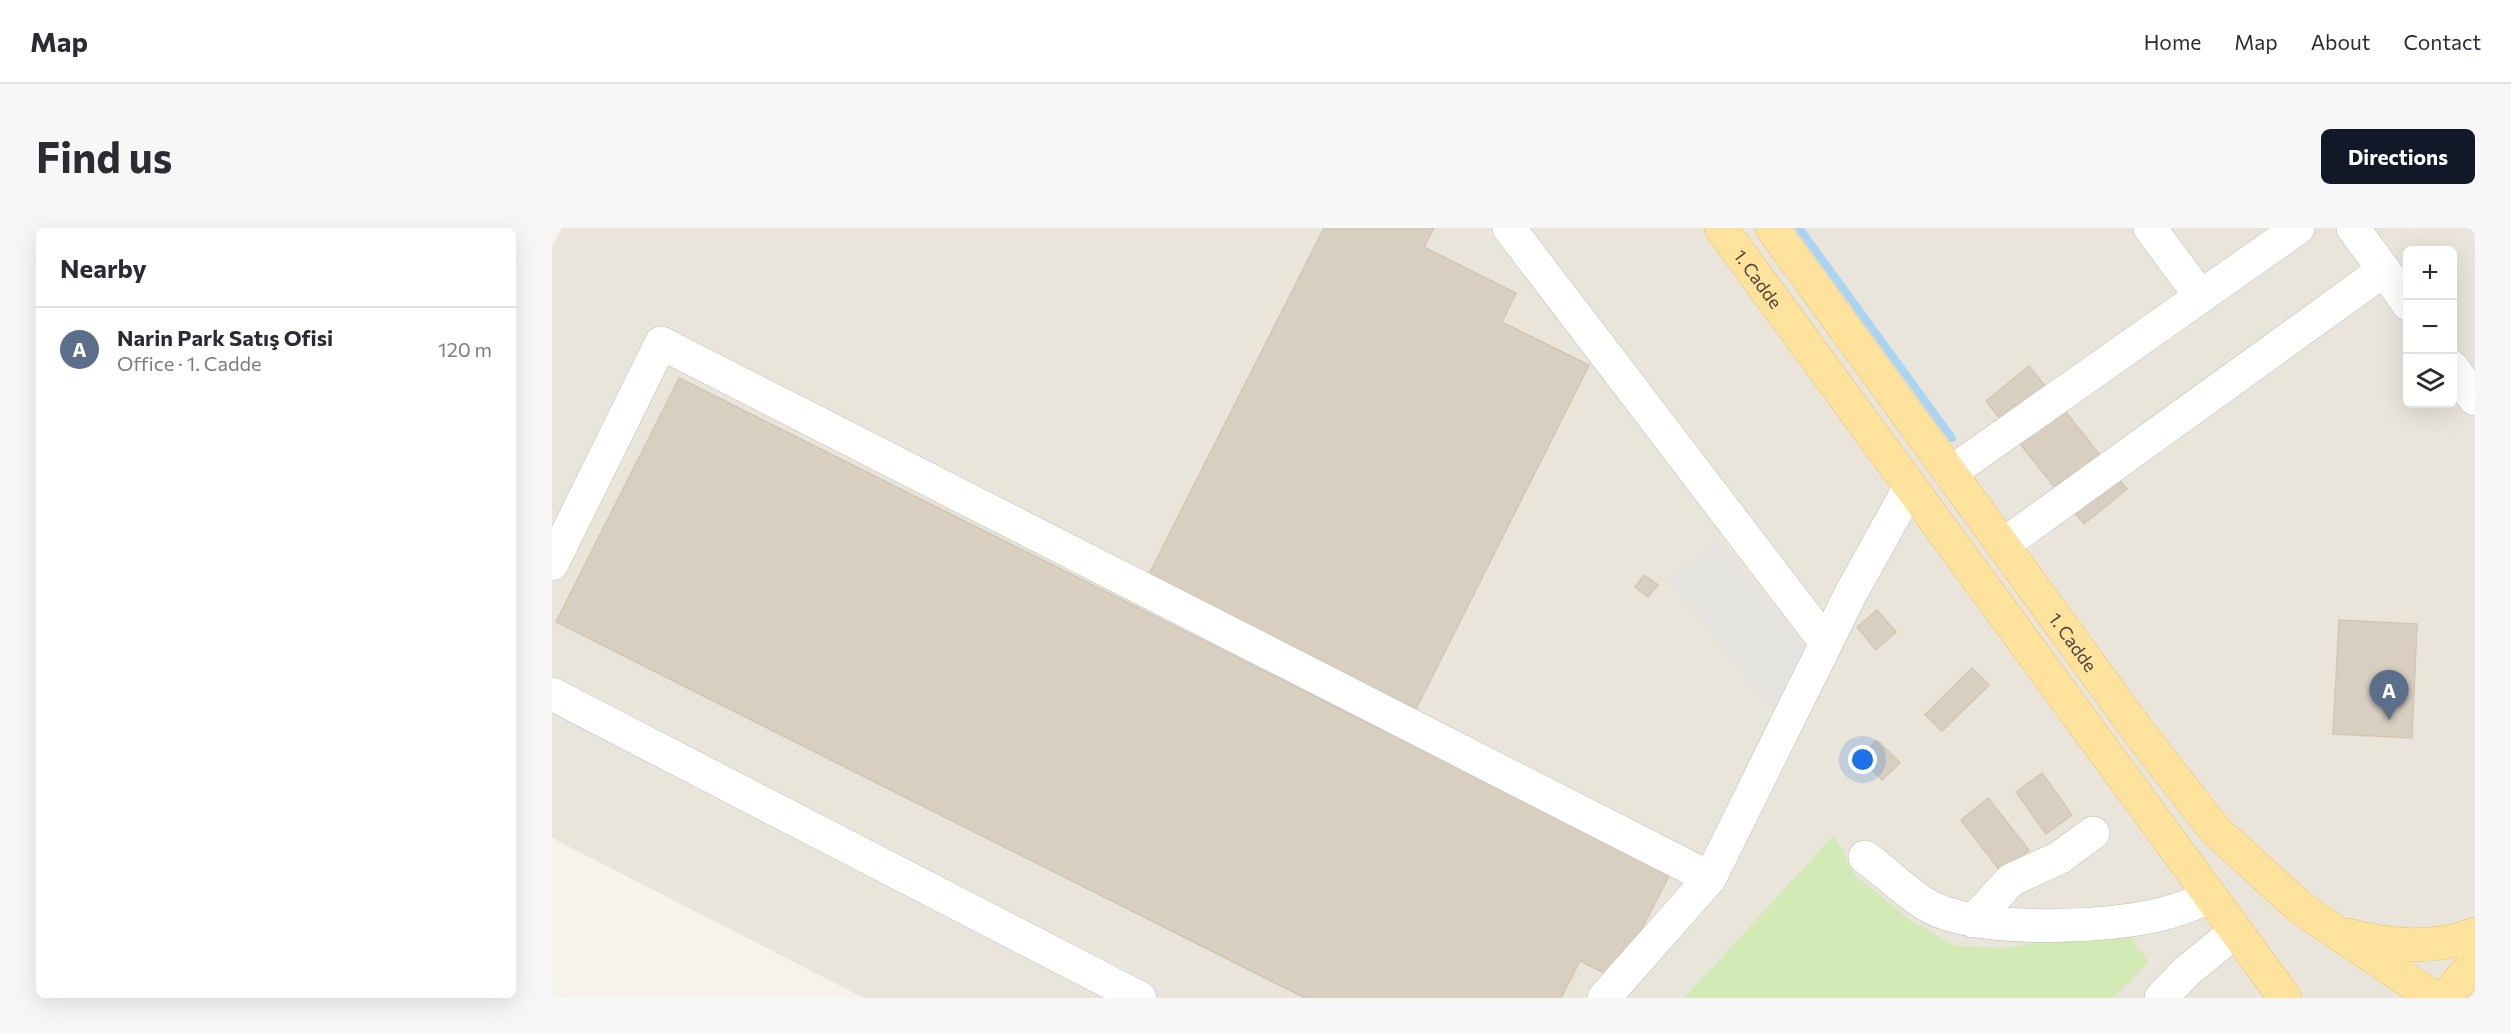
<!DOCTYPE html>
<meta charset="utf-8">
<style>
body{margin:0;font-family:Commissioner,sans-serif;background:#f7f7f7;color:#2b2b33}
.controls{position:absolute;right:18px;top:18px;display:grid;overflow:hidden;border-radius:9px;box-shadow:0 6px 24px #0002}
.controls button{width:54px;height:54px;display:grid;place-items:center;padding:0;border:0;border-bottom:2px solid #e1e1e2;background:#fff;color:#2b2b33;font:30px sans-serif}
.you{position:absolute;left:1311px;top:532px;width:21px;height:21px;margin:-15px;border:4px solid #fff;border-radius:50%;background:#1a73e8;box-shadow:0 0 0 9px #1a73e833}
.badge{display:grid;place-items:center;width:39px;height:39px;border-radius:50%;background:#111827;color:#fff;font-size:20px;font-weight:700}
.pin{position:absolute;translate:-50% -50px;filter:drop-shadow(0 2px 3px #0008)}
.pin::after{content:'';position:absolute;top:32px;width:21px;height:18px;background:inherit;clip-path:polygon(0 0,100% 0,50% 100%)}
.list{margin:0;padding:0;list-style:none}
h2{display:flex;justify-content:space-between;align-items:center;height:78px;margin:0;padding:0 24px;font-size:26px}
h2 small{font-size:20px;font-weight:400;color:#7c7c81}
.list li{display:grid;grid-template-columns:39px 1fr auto;gap:18px;align-items:center;box-sizing:border-box;height:84px;padding:0 24px;border-top:2px solid #e1e1e2}
.list b{display:block;font-size:22px;white-space:nowrap}
.list p{margin:0;font-size:20px;white-space:nowrap;color:#7c7c81}
.list em{font-size:20px;font-style:normal;color:#7c7c81}
.icon{flex:none;width:33px;height:33px;fill:none;stroke:currentColor;stroke-width:2;stroke-linecap:round;stroke-linejoin:round}
.map{position:relative;flex:none;width:1923px;height:770px;overflow:hidden;border-radius:9px}
header{display:flex;align-items:center;gap:36px;box-sizing:border-box;height:84px;padding:0 30px;background:#fff;border-bottom:2px solid #e1e1e2}
header strong{font-size:28px}
nav{display:flex;gap:33px;margin-inline-start:auto;font-size:21px}
.intro{display:flex;align-items:center;justify-content:space-between;box-sizing:border-box;height:144px;padding:0 36px}
h1{margin:0;font-size:42px}
.button{padding:15px 27px;border-radius:9px;background:#111827;color:#fff;font-size:21px;font-weight:700}
main{display:flex;gap:36px;padding:0 36px}
aside{flex:1;background:#fff;border-radius:9px;box-shadow:0 6px 24px #0002}
.map>svg:first-child{display:block}
</style>
<header>
<strong>Map</strong>
<nav><a>Home</a><a>Map</a><a>About</a><a>Contact</a></nav>
</header>
<div class="intro"><h1>Find us</h1><a class="button">Directions</a></div>
<main>
<aside>
<h2>Nearby<small></small></h2>
<ul class="list">
<li><span class="badge" style="background:#5c6f8a">A</span><div><b>Narin Park Satış Ofisi</b><p>Office · 1. Cadde</p></div><em>120 m</em></li>
</ul>
</aside>
<div class="map">
<svg width="1923" height="770" viewBox="0 0 1923 770">
<rect width="100%" height="100%" fill="#f6f3ec"/>
<path fill="#eae5da" fill-rule="evenodd" d="M10 0H1923V770H312L0 610V19ZM1856 22H1900V176H1856Z"/>
<path fill="#d2eab5" d="M1282 607 1303 647 1358 692 1403 718 1455 720 1570 697 1597 734 1561 770H1132Z"/>
<path fill="#e5e3e0" d="M1166 313 1254 421 1220 481 1117 352Z"/>
<g fill="none" stroke-linecap="round" stroke-linejoin="round">
<path stroke="#a9d4f2" stroke-width="8" d="M1247 0 1400 210"/>
</g>
<path fill="#d8cfc1" stroke="#d3c7b4" stroke-width="1.5" d="M772 0H882L872 19 964 65 950 94 1037 137 864 481 596 348Z
M1477 138 1575 261 1532 296 1434 173Z
M127 150 1118 646 1064 751 1028 733 1009 770H753L4 394Z
M1092 347 1106 357 1096 369 1083 359Z
M1325 382 1344 404 1324 422 1305 399Z
M1787 392 1865 396 1860 510 1781 506Z
M1420 440 1437 457 1390 503 1373 487Z
M1325 512 1348 535 1330 552 1308 529Z
M1490 545 1520 587 1494 606 1464 564Z
M1436 570 1477 622 1449 644 1409 592Z"/>
<g fill="none" stroke-linecap="round" stroke-linejoin="round">
<g stroke="#c2bbae" stroke-width="34">
<path id="minor" d="M957 0 1274 415
M1598 0 1649 69
M1832 42 1856 76
M1900 139 1923 171
M1398 245 1746 0
M1451 317 1832 42 1801 0
M0 336 109 115 1158 650
M0 466 588 770
M1313 629C1334 644 1353 664 1375 677 1424 706 1556 700 1610 686 1626 682 1642 675 1658 670
M1421 693 1459 652 1507 630 1541 605
M1052 770 1158 650 1299 365 1358 259
M1609 770 1635 743 1683 704"/>
</g>
<g stroke="#e6c16a" stroke-width="34">
<g id="major">
<path id="s1" d="M1169 0 1733 770"/>
<path id="s2" d="M1220 0 1586 503 1663 602 1750 681 1882 770"/>
<path d="M1795 707C1836 718 1884 722 1923 706"/>
<path d="M1893 770 1923 734"/>
</g>
</g>
<use href="#minor" stroke="#fff" stroke-width="33"/>
<use href="#major" stroke="#ffe39c" stroke-width="33"/>
</g>
<g text-anchor="middle" dominant-baseline="central" stroke-width="4.5" stroke-linejoin="round" paint-order="stroke">
<g font-size="18" fill="#4b4439" stroke="#fff">
<text stroke="none"><textPath href="#s1" startOffset="63">1. Cadde</textPath></text>
<text stroke="none"><textPath href="#s2" startOffset="512">1. Cadde</textPath></text>
</g>
</g>
</svg>
<div class="controls">
<button>+</button>
<button>−</button>
<button><svg class="icon" aria-label="layers" viewBox="0 0 24 24"><path d="M12 4l9 5-9 5-9-5zM3 14l9 5 9-5"/></svg></button>
</div>
<div class="you"></div>
<div class="pin badge" style="left:1837px;top:492px;background:#5c6f8a">A</div>
</div>
</main>
